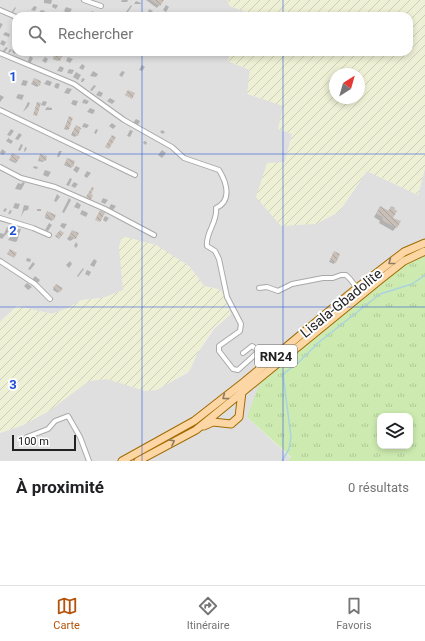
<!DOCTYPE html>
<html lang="fr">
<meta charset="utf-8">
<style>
body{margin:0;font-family:Roboto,sans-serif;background:#f6f6f6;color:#202124}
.controls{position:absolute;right:12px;bottom:12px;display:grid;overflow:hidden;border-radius:8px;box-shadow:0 2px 6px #0003}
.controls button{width:36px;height:36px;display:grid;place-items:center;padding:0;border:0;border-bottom:1px solid #e0e0e0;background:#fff;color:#202124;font:20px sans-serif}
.compass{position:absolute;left:329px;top:68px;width:36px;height:36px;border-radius:50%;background:#fff;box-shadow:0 2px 6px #0003;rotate:37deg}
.scale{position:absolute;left:12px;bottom:10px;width:64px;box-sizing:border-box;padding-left:4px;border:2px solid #222;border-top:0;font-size:11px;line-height:14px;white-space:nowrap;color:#222;-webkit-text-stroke:3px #fff;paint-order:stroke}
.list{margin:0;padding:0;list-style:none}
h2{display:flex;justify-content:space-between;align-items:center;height:52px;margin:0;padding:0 16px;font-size:17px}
h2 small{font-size:13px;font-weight:400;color:#757577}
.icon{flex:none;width:22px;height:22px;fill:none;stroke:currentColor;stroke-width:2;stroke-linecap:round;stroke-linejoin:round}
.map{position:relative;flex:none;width:425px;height:461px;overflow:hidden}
.search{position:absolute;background:#fff;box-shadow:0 2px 6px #0003;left:12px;right:12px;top:12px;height:44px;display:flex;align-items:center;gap:10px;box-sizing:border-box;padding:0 14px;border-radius:12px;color:#757577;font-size:15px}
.sheet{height:124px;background:#fff}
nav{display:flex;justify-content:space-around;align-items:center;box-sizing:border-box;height:56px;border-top:1px solid #e0e0e0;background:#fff;font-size:11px;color:#757577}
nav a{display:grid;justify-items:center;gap:2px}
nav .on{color:#b45309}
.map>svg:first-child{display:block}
</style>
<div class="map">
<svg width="425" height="461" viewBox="0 0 425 461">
<defs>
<pattern id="farmland-furrows" width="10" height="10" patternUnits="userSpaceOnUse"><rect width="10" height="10" fill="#eef0d5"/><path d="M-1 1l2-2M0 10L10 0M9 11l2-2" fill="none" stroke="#ccceb7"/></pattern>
<pattern id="grass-tufts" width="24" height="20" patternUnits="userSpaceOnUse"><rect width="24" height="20" fill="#cdebb0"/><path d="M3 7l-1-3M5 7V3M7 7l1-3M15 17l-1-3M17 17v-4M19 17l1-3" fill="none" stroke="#b0c997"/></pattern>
<pattern id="building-back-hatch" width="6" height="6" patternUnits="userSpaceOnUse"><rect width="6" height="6" fill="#c7bfb8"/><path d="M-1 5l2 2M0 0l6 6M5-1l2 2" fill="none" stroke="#aba49e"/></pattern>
</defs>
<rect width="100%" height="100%" fill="#f2efe9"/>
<path fill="#e0dfdf" d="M0 0H227L230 6 252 14 253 16H16V52H230L228 61 250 70 283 106 292 134 285 162 339 212 367 171 418 195 425 168V255L405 263 247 417 291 458 288 461H0V433L23 425 49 411 83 383 89 381 107 379 156 390 189 372 197 354 214 329 231 314 221 290 204 286 189 266 121 265 124 290 103 298 82 300 68 308 52 314 17 306 0 322Z"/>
<path fill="url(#farmland-furrows)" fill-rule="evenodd" d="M227 0H425V168L418 195 367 171 339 212 316 224 281 226 256 197 267 163 285 162 292 134 278 129 283 106 247 94 250 70 228 61 230 52H409V16H253L252 14 230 6ZM335 74H359V98H335Z
M122 236 156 245 189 266 204 286 221 290 231 314 213 329 197 354 189 371 157 390 145 391 107 379 89 381 49 411 23 425 0 433V322L17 306 52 314 68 308 82 300 103 298 123 290 119 247Z"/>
<path fill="url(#grass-tufts)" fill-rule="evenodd" d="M425 255V461H288L291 457 247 417 260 382 405 263ZM380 416H410V446H380Z"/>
<path fill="#0003" d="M44 0H52L51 4 44 3Z
M122 0H128L127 2H121Z
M146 0H163L157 8Z
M136 1 141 3V4H134Z
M53 4 58 5 56 9 52 7Z
M131 5 132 6 128 12H126Z
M166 5 169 7 166 12 163 10Z
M34 6 37 7 35 11 31 10Z
M15 7 16 8 12 14 11 13Z
M66 7 72 9 69 14 64 11Z
M149 9 153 11 151 13 148 12Z
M41 10 45 11 42 16 38 15Z
M92 11 94 12 93 16H83L85 13 89 15Z
M0 23 3 24 0 29Z
M5 32 10 34 9 37 3 35Z
M2 40 6 42 4 46 0 44Z
M6 47 8 48 4 53 2 52Z
M12.5 51a2.5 2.5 0 1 1 5 0a2.5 2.5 0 1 1-5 0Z
M10 49 12 50 9 53 8 52Z
M55 55 59 60 58 61 53 59Z
M30 56 33 58 30 64 27 63Z
M45 57 48 59 46 63 42 61Z
M68 57 73 59 70 63 66 61Z
M82 64 85 66 83 70 79 68Z
M142 65 145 67 142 71 139 70Z
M60 66 64 68 62 72 57 71Z
M69 69 74 70 72 74 67 73Z
M93 71 98 74 96 77 90 76Z
M122 71 125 72 122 77 119 75Z
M76 72 81 75 78 80 73 77Z
M82 78 85 79 83 82H81Z
M23 80 28 81 26 86 21 85Z
M47 80 52 82 50 86 44 84Z
M33 81 39 85 37 87 31 84Z
M56 83 60 84 58 89 54 87Z
M94 85 96 86 92 91 90 90Z
M67 88 72 89 69 94 64 93Z
M99 91 103 93 101 97 96 95Z
M18 94 24 95 22 100 16 98Z
M0 95 4 97 0 102Z
M110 98 115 101 112 104 107 101Z
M84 99 89 101 87 104 82 103Z
M73 100 78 101 76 106 71 104Z
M43 101 47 102 45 106 41 105Z
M28 102 30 103 28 107 23 112Z
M47 107 52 108V110H45Z
M90 108 95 110 93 114 87 112Z
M69 117V129L67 130 64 129Z
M136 119 140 121 138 125 133 123Z
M84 123 89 125 87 128 82 127Z
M112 123 116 126 113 129 109 126Z
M76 126 77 135 75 137 71 135Z
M11 129 14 131 11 135 8 138 13 141 11 144 6 141 10 136 7 135Z
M96 129 98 130 96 134 94 133Z
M130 130 133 131 130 137 127 136Z
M162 130 165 132 163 134 160 132Z
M19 133 22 135 18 140 15 139Z
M144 141 147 142 146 145 143 143Z
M21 144 23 145 20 151 18 150Z
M25 147 27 148 25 152 24 151Z
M2 149 6 152 3 155 0 153Z
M162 150 166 153 162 158 158 155Z
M59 151H62L59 157H57Z
M12 155 17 162 15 163 9 160Z
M40 155 46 157 43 162 38 161Z
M67 159 74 162 71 168 64 165Z
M34 166 38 167 37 169 33 168Z
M76 166 80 168 77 173 73 170Z
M45 170 51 172 48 177 43 175Z
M87 171 91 173 87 178 84 176Z
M70 178 72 179 69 186 66 185Z
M23 182 25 183 21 190 15 189 18 183 21 184Z
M74 182 78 184 75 188 71 186Z
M57 194 60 197 56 202 54 201Z
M69 198 71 200 64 213 62 212Z
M103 198 108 200 105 204 101 202Z
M77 202 81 205 79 209 74 207Z
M15 203 20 204 18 209 13 208Z
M111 204 116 206 113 210 109 208Z
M24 205 29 206 28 210 24 211 21 217Z
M380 207 388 211 391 207 392 218 400 222 393 231 379 223 380 221 374 217Z
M5 208 7 209 5 212 3 211Z
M37 209H41V211H37Z
M10 210 12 211 10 214H8Z
M82 210 88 213 86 217 80 214Z
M46 214 53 219 52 221 45 218Z
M105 216 109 218 106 222 103 220Z
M49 223 52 225 48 231 45 230Z
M62 223 67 224 64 229 60 226Z
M7 227H9L8 232 2 239 0 238V233L4 234Z
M17 229H21L17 241 15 242 8 240 11 236 14 237Z
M71 233 75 238 70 241 67 239Z
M76 242 78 245 76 248 74 246Z
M334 252 339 254 334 264 329 262Z
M27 258 31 259 30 262 26 261Z
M94 259 97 261 94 267 90 265Z
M70 261 72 264 69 268 66 265Z
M33 262 35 264 30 270 28 269Z
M83 268 84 269 78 277 77 276Z
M87 270 91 272 89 276 85 274Z
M35 276 40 280 37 284 32 280Z
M27 283 32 287 28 290 24 286Z
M55 286 61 288 58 293 53 290Z"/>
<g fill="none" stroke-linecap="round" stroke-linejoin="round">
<path stroke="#aad3df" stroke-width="1.5" d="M282 461 289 449 291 437 283 374 299 362 318 343 380 294 412 284 425 275"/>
</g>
<path fill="url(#building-back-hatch)" d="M150 0H164L160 6Z
M56 52 63 55 60 61 53 57Z
M34 78 41 81 40 86 32 83Z
M128 90 135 93 132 99 125 95Z
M37 102 41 103 37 116 33 115Z
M69 116 73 118 69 129 65 128Z
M76 125 81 128 78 136 72 133Z
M112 135 116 137 109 149 105 147Z
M12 153 20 157 17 162 10 159Z
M40 154 47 156 46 161 39 160Z
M67 158 75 161 73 167 65 164Z
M92 187 94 188 91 194 93 195 91 200 86 197Z
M380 206 389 211 391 206 395 208 394 209 397 211 393 218 401 221 397 228 381 220 383 217 376 214Z
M100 210 105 213 100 222 95 220Z
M47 211 56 215 54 220 45 216Z
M60 230 64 233 59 239 55 236Z
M72 230 79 233 76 239 69 236Z
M10 249 17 253 14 258 7 254Z
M334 251 340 254 336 263 330 260Z
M56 284 63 288 60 292 53 288Z"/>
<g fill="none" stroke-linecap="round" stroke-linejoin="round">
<g stroke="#a9a9a9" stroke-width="6">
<path id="minor" d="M84 0 101 6
M0 10 16 17
M0 53 74 84 124 120 172 147 184 158 219 170C227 183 232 201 216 208 218 222 205 233 207 246L215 251 219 259 227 297 241 324 240 331 219 346V351L233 369 238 370 258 352 255 348 252 346 243 353
M0 110 135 175
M0 167 21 178 55 187 105 209 154 235
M0 218 33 228 49 235
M0 261 35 284 50 299
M259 288 267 287 278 291 292 284 323 278H333L341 275H346L350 279 357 288
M23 441 27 437 48 429 55 421 68 416 80 437 89 461"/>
</g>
<g stroke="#a06b00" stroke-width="9">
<path id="primary" d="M204 426 213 422 231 424 239 417 242 392
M122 461 194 421 244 382 357 288 404 252 425 243
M138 461 196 430 381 279 404 261 425 251"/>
</g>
<use href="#minor" stroke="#fff" stroke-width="4"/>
<use href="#primary" stroke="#fcd6a4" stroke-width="7"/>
</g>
<defs><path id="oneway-chevron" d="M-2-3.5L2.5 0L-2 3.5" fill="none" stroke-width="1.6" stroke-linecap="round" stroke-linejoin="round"/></defs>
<g stroke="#8f7c63">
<use href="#oneway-chevron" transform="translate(391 262) rotate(142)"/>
<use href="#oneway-chevron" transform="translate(225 397) rotate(143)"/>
<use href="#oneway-chevron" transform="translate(172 442) rotate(-28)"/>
</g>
<path fill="none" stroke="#1d4ed8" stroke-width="1" stroke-opacity="0.55" d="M142 0V16M283 0V16M142 52V461M283 52V461M0 154H425M0 307H425"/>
<g text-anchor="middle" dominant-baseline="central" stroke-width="4" stroke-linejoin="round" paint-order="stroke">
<rect fill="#fff" stroke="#646464" stroke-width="1" x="255" y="345" width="42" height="22" rx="3"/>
<g font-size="13" font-weight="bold" fill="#222">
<text x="276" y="356">RN24</text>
</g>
<g font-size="14" fill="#222" stroke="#fff">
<text transform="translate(341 303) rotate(-39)">Lisala-Gbadolite</text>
</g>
</g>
<g font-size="13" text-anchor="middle" font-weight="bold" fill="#1d4ed8" stroke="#fff" stroke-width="4" stroke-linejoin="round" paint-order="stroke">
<text x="13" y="81">1</text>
<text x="13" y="235">2</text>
<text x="13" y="389">3</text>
</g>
</svg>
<div class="controls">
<button><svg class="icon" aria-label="layers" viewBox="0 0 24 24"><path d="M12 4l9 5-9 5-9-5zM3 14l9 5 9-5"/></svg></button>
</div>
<svg class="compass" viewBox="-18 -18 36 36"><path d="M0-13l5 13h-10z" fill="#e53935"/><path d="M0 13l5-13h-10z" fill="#757577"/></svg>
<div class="scale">100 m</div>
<div class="search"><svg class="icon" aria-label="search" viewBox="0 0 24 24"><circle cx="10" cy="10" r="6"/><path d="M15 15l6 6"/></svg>Rechercher</div>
</div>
<section class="sheet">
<h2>À proximité<small>0 résultats</small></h2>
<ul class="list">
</ul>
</section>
<nav>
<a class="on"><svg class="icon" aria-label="map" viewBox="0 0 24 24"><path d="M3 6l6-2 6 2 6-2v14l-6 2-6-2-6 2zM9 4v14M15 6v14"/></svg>Carte</a>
<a><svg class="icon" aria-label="directions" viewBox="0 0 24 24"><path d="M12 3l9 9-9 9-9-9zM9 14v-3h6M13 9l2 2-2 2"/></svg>Itinéraire</a>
<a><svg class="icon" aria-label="saved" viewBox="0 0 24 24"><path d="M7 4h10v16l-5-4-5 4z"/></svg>Favoris</a>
</nav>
